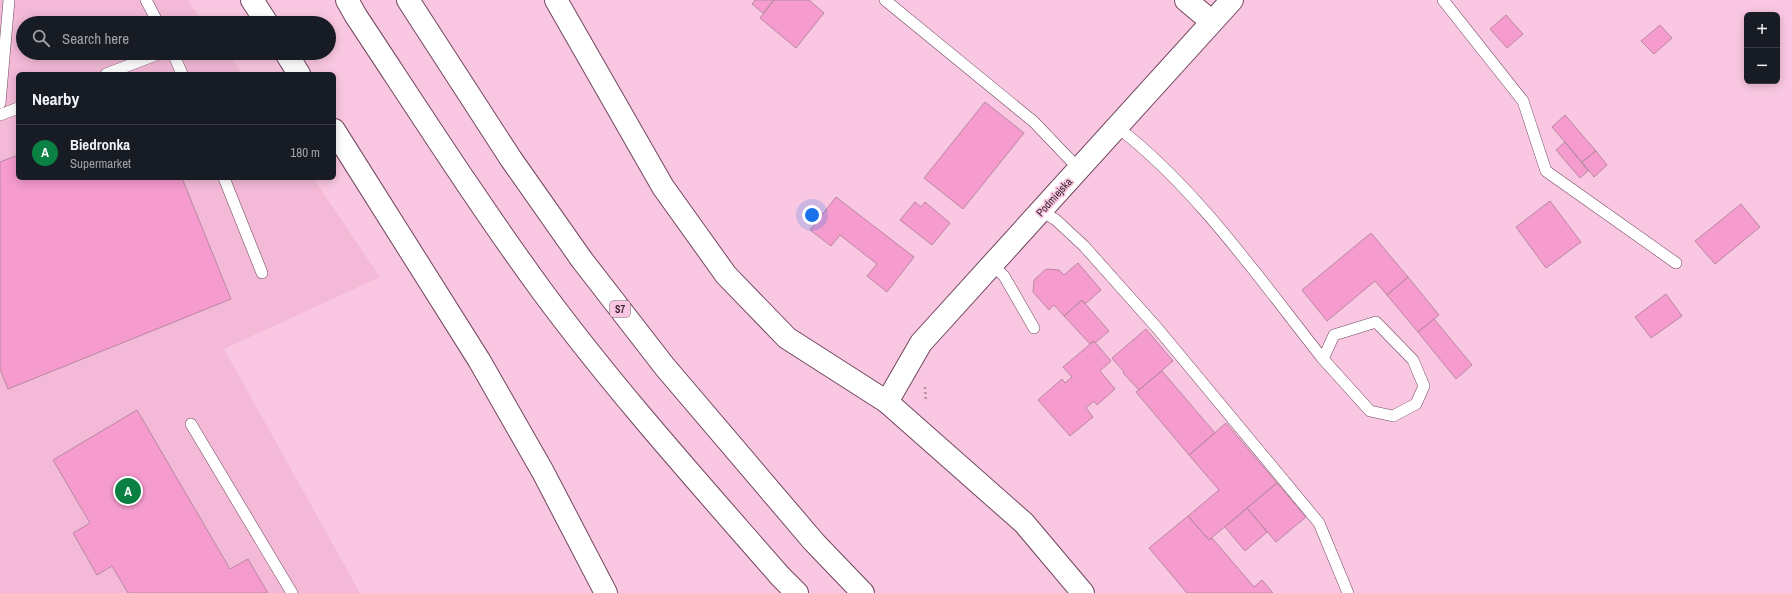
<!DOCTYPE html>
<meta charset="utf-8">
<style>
body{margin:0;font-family:"Archivo Narrow",sans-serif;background:#20242c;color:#f1f3f6}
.controls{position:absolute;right:12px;top:12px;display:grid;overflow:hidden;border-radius:6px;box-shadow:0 2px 10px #0003}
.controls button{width:36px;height:36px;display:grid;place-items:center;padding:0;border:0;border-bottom:1px solid #363941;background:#171b24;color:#f1f3f6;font:20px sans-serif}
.you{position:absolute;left:812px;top:215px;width:14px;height:14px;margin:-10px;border:3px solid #fff;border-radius:50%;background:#1a73e8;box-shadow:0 0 0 6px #1a73e833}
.badge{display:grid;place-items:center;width:26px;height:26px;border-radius:50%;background:#0b8043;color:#fff;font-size:13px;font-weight:700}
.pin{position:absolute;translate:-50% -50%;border:2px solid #fff;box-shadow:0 1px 4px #0006}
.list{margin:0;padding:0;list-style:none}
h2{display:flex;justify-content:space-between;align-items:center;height:52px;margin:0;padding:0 16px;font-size:17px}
h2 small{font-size:13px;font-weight:400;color:#9ea1a6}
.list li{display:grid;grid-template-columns:26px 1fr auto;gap:12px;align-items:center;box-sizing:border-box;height:56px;padding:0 16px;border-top:1px solid #363941}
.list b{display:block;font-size:15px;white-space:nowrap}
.list p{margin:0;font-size:13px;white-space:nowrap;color:#9ea1a6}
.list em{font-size:13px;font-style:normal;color:#9ea1a6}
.icon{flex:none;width:22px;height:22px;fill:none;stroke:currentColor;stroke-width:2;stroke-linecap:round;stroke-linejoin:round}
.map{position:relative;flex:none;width:1792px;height:593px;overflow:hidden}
.search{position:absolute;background:#171b24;box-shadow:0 2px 10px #0003;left:16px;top:16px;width:320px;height:44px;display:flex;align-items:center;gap:10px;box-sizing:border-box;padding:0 14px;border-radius:22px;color:#9ea1a6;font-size:15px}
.panel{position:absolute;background:#171b24;box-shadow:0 2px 10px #0003;left:16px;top:72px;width:320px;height:108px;border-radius:6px}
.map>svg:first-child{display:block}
</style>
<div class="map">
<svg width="1792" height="593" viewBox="0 0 1792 593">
<rect width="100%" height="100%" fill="#fac7e2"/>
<path fill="#f3b9d7" d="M0 0H188L203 23H23V53H228L243 74H18V178H313L380 277 224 349 360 593H0Z"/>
<path fill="#f59bcd" stroke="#b888a1" d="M755 0H774L763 13 752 4Z
M774 0H809L824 13 796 48 760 18Z
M1506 15 1523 34 1507 48 1490 29Z
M1660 25 1672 38 1654 54 1641 41Z
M985 102 1024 133 963 209 924 178Z
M1565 115 1596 151 1582 162 1552 127Z
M1565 142 1588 171 1580 178 1556 150Z
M1596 151 1607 165 1594 177 1582 162Z
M18 155V178H182L231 299 8 389 0 369V162Z
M836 197 914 257 887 292 867 276 877 264 840 235 831 246 810 230Z
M1550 201 1581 242 1546 268 1516 227Z
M915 202 921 207 925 202 950 223 932 245 900 220Z
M1741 204 1760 227 1715 264 1695 241Z
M1371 233 1408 277 1387 295 1375 281 1327 321 1302 290Z
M1078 263 1101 290 1085 304 1082 300 1064 316 1054 305 1049 310 1033 292 1034 280 1046 269 1059 270 1064 275Z
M1408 277 1439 315 1418 332 1387 295Z
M1666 294 1682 316 1651 338 1635 317Z
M1082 300 1109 331 1095 343 1094 341 1090 344 1064 316Z
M1434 319 1472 365 1456 379 1418 332Z
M1146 329 1173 361 1139 390 1123 373 1124 372 1112 358Z
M1094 341 1111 361 1100 371 1115 389 1097 405 1094 401 1086 408 1093 417 1070 436 1038 400 1062 379 1065 383 1072 377 1063 367Z
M1162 371 1215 433 1189 455 1136 392Z
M137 410 230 569 248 559 268 593H128L112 566 97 575 73 533 90 523 53 460Z
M1226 423 1277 483 1209 540 1188 516 1219 490 1189 455Z
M1277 483 1306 517 1276 542 1247 508Z
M1247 508 1267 532 1245 551 1225 527Z
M1188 516 1209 540 1212 538 1254 587 1262 580 1273 593H1187L1149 548Z"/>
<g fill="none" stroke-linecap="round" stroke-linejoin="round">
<g stroke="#71465e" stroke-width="12">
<path id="lane" d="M146 0 158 23
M885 0 1034 122 1079 169
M1443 0 1523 101 1546 171 1676 263
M173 53 182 74
M106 74 161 53
M0 103 9 0
M0 115 18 108
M1117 127C1196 187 1261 281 1323 359
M224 178 262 273
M1041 211 1056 220 1084 246 1158 329 1319 523 1348 593
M992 265 1004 276 1034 328
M1376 322 1413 360 1424 386 1416 404 1393 416 1370 411 1323 359 1334 335Z
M191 424 292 593"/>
</g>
<g stroke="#71465e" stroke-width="24">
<path id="street" d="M1186 0 1212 22
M887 402 921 343 1232 0"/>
</g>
<g stroke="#71465e" stroke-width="24">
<path id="secondary" d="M556 0 663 187 726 275 787 338 887 402 1024 523 1083 593"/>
</g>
<g stroke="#71465e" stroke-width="24">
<path id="highway" d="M252 0 267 23
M347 0 356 16C417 108 477 202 542 291 616 391 699 483 780 576L797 593
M408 0 511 159 582 260 665 367 814 542 863 593
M286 53 299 74
M334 130 479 360 543 472 606 593"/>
</g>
<path stroke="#b58da2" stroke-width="2.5" stroke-dasharray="2 3" stroke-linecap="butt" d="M925 387 926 402"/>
<use href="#lane" stroke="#fff" stroke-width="11"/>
<use href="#street" stroke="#fff" stroke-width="22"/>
<use href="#secondary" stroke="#fff" stroke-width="22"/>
<use href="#highway" stroke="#fff" stroke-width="22"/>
</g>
<g text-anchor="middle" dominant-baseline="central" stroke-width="3.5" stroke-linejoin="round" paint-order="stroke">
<rect fill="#fac7e2" stroke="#6e5160" stroke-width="1" x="610" y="301" width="20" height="16" rx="3"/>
<g font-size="10" font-weight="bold" fill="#321f29">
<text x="620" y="309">S7</text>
</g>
<g font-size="11" fill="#321f29" stroke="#fac7e2">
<text transform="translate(1054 197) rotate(-48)">Podmiejska</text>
</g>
</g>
</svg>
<div class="controls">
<button>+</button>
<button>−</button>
</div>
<div class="you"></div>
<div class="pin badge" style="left:128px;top:491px">A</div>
<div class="search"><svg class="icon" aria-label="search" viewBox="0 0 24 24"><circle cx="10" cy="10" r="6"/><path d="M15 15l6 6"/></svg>Search here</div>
<section class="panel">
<h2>Nearby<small></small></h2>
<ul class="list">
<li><span class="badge">A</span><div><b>Biedronka</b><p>Supermarket</p></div><em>180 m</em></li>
</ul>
</section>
</div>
